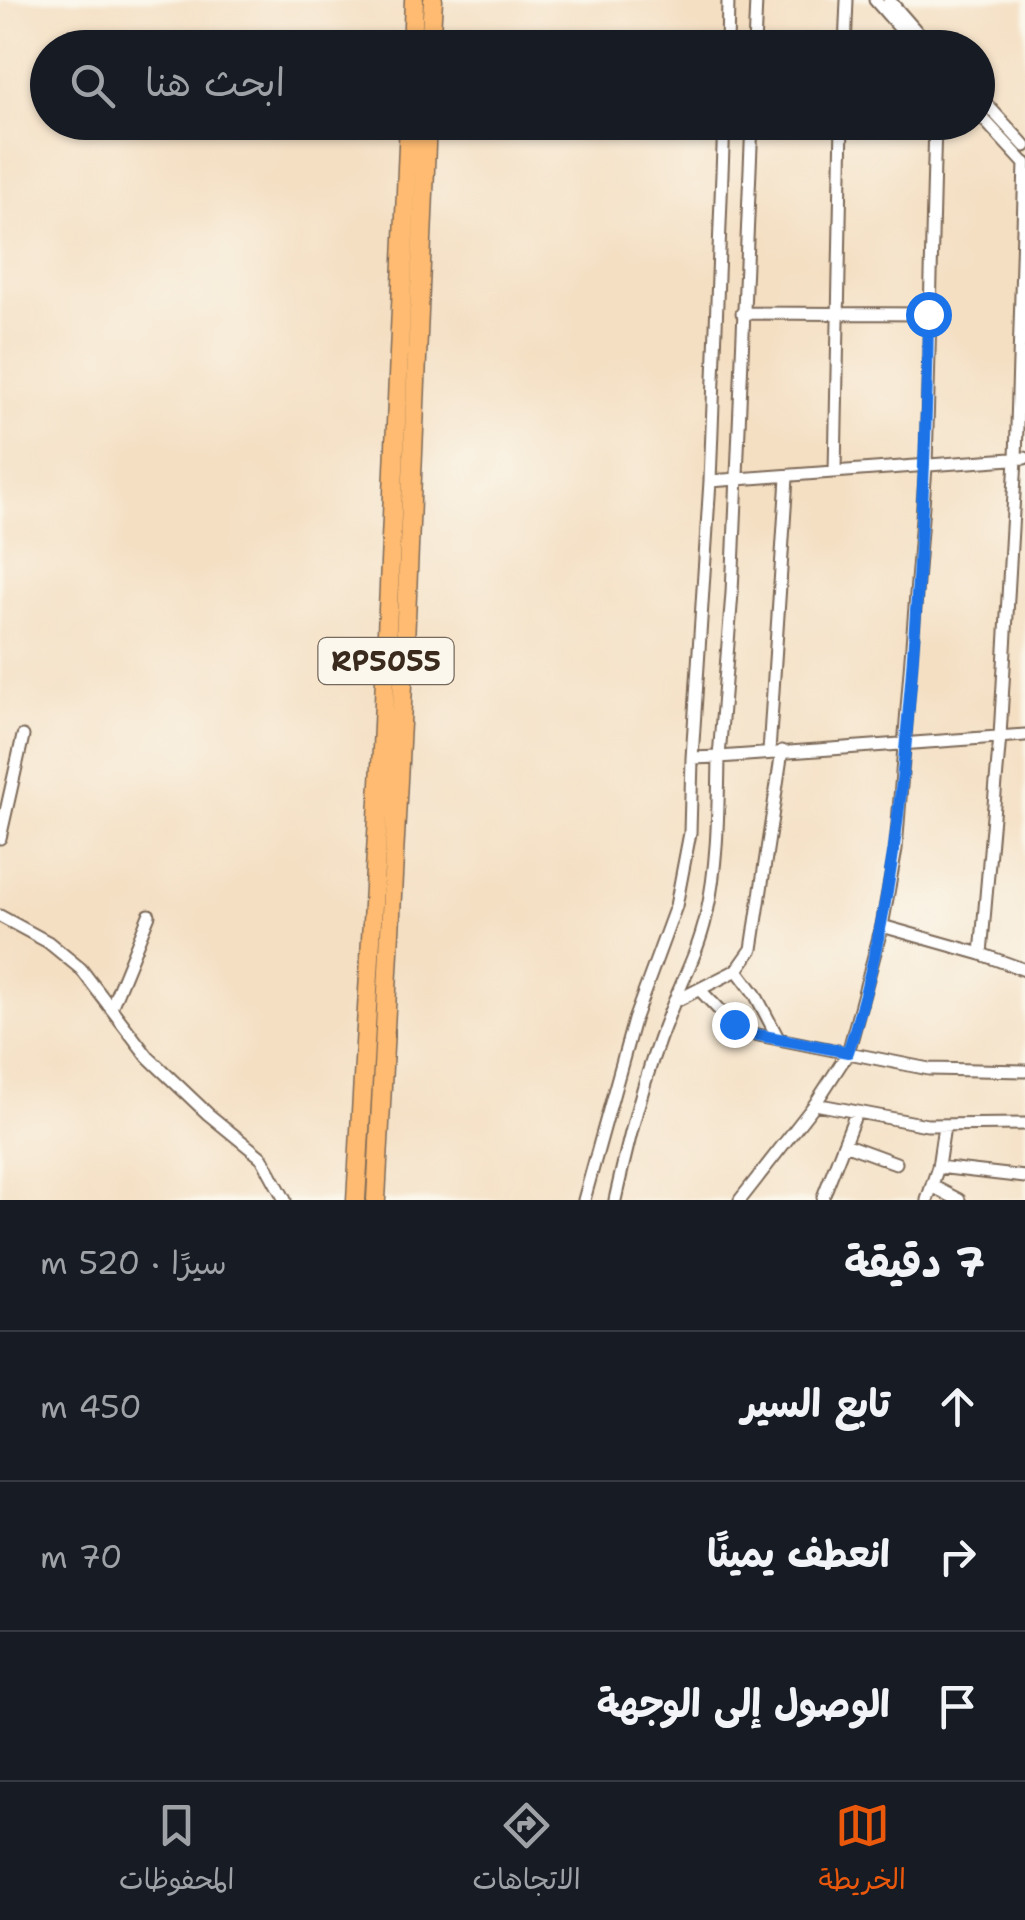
<!DOCTYPE html>
<html lang="ar">
<meta charset="utf-8">
<style>
body{margin:0;font-family:"Shantell Sans","Playpen Sans Arabic",sans-serif;background:#20242c;color:#f1f3f6;direction:rtl}
.stop{position:absolute;width:30px;height:30px;margin:-22px;border:8px solid #1a73e8;border-radius:50%;background:#fff}
.stop.end{background:#1a73e8;border-color:#fff;box-shadow:0 2px 10px #0008}
.list{margin:0;padding:0;list-style:none}
h2{display:flex;justify-content:space-between;align-items:center;height:130px;margin:0;padding:0 40px;font-size:42px}
h2 small{font-size:32px;font-weight:400;color:#9ea1a6}
.list li{display:grid;grid-template-columns:65px 1fr auto;gap:30px;align-items:center;box-sizing:border-box;height:150px;padding:0 40px;border-top:2px solid #363941}
.list b{display:block;font-size:38px;white-space:nowrap}
.list em{font-size:32px;font-style:normal;color:#9ea1a6}
.icon{flex:none;width:55px;height:55px;fill:none;stroke:currentColor;stroke-width:2;stroke-linecap:round;stroke-linejoin:round}
.map{position:relative;flex:none;width:1025px;height:1200px;overflow:hidden;direction:ltr}
.search{position:absolute;background:#171b24;box-shadow:0 2px 8px #0004;left:30px;right:30px;top:30px;height:110px;display:flex;align-items:center;gap:25px;box-sizing:border-box;padding:0 35px;border-radius:55px;color:#9ea1a6;font-size:38px}
.sheet{height:580px;background:#171b24}
nav{display:flex;justify-content:space-around;align-items:center;box-sizing:border-box;height:140px;border-top:2px solid #363941;background:#171b24;font-size:28px;color:#9ea1a6}
nav a{display:grid;justify-items:center;gap:5px}
nav .on{color:#ea580c}
.map>svg:first-child{display:block}
</style>
<div class="map">
<svg width="1025" height="1200" viewBox="0 0 1025 1200">
<rect width="100%" height="100%" fill="#fbf7ec"/>
<filter id="ink" filterUnits="userSpaceOnUse"><feTurbulence type="fractalNoise" baseFrequency=".01" numOctaves="2"/><feDisplacementMap in="SourceGraphic" scale="20" xChannelSelector="R" yChannelSelector="G"/><feConvolveMatrix kernelMatrix="1 2 1 2 8 2 1 2 1" color-interpolation-filters="sRGB"/></filter>
<filter id="wash" filterUnits="userSpaceOnUse"><feTurbulence type="fractalNoise" baseFrequency=".0048" numOctaves="4" result="noise"/><feDisplacementMap in="SourceGraphic" scale="40" xChannelSelector="R" yChannelSelector="G"/><feGaussianBlur stdDeviation="2.25" result="paint"/><feColorMatrix in="noise" values="0 0 0 0 0 0 0 0 0 0 0 0 0 0 0 0 0 1.4 0 .05"/><feComposite in="paint" operator="in"/></filter>
<g filter="url(#wash)">
<rect width="100%" height="100%" fill="#f4dfc3"/>
</g>
<g filter="url(#ink)">
<g fill="none" stroke-linecap="round" stroke-linejoin="round">
<g stroke="#7c6958" stroke-width="15">
<path id="minor" d="M875 0 917 48
M889 0 931 48
M727 48 728 0
M754 48 756 0
M845 48 847 0
M978 95 1025 146
M978 113 1025 164
M724 122 710 481 1025 458
M752 122 732 593 719 757 1025 735
M752 123H842
M742 313 928 314
M835 472 842 122
M769 752 787 478
M692 758 710 481
M0 838 23 736
M0 916 48 942 81 969 148 1057 208 1114 262 1158 285 1200
M882 926 981 954 1025 970
M981 954 1000 736 1016 459 1025 163
M737 970 755 994 778 1038
M700 990 724 1015 753 1034 929 1069 1025 1071
M674 1002 737 970 752 949 782 751
M111 1008 149 915
M815 1104 927 1125 1025 1124
M844 1144 896 1163
M938 1167 1025 1177
M932 1186 959 1200
M823 1197 856 1113
M584 1200 634 1020 676 906 690 833 692 758 719 757C718 811 718 864 706 917 698 952 681 983 668 1017 644 1076 629 1138 615 1200
M740 1200 815 1104 848 1053 882 926 896 849 926 467 935 122
M927 1200 938 1167 944 1126"/>
</g>
<g stroke="#7c6958" stroke-width="21">
<path id="highway" d="M412 48 414 0
M430 48 433 0
M356 1200 382 748 409 122
M376 1200 404 666 427 122"/>
</g>
<use href="#minor" stroke="#fff" stroke-width="11"/>
<use href="#highway" stroke="#febb71" stroke-width="18"/>
</g>
</g>
<g fill="none" stroke-linecap="round" stroke-linejoin="round" filter="url(#ink)">
<path stroke="#1a73e8" stroke-width="12" d="M734 1024 753 1034 848 1052C890 924 903 791 913 656 921 542 927 429 928 314"/>
</g>
<g text-anchor="middle" dominant-baseline="central" stroke-width="8" stroke-linejoin="round" paint-order="stroke">
<rect fill="#fbf7ec" stroke="#75685c" stroke-width="2.5" x="318.5" y="638" width="135" height="46" rx="8"/>
<g font-size="28" font-weight="bold" fill="#3b2a1e">
<text x="386" y="661">RP5055</text>
</g>
</g>
</svg>
<div class="stop" style="left:928px;top:314px"></div>
<div class="stop end" style="left:734px;top:1024px"></div>
<div class="search"><svg class="icon" aria-label="search" viewBox="0 0 24 24"><circle cx="10" cy="10" r="6"/><path d="M15 15l6 6"/></svg>ابحث هنا</div>
</div>
<section class="sheet">
<h2>7 دقيقة<small>سيرًا · 520 m</small></h2>
<ul class="list">
<li><svg class="icon" aria-label="ahead" viewBox="0 0 24 24"><path d="M12 20V5M6 11l6-6 6 6"/></svg><div><b>تابع السير</b></div><em>450 m</em></li>
<li><svg class="icon" aria-label="right" viewBox="0 0 24 24"><path d="M7 20v-9h11M14 6l5 5-5 5"/></svg><div><b>انعطف يمينًا</b></div><em>70 m</em></li>
<li><svg class="icon" aria-label="arrive" viewBox="0 0 24 24"><path d="M6 21V4h12l-3 4 3 4H6"/></svg><div><b>الوصول إلى الوجهة</b></div></li>
</ul>
</section>
<nav>
<a class="on"><svg class="icon" aria-label="map" viewBox="0 0 24 24"><path d="M3 6l6-2 6 2 6-2v14l-6 2-6-2-6 2zM9 4v14M15 6v14"/></svg>الخريطة</a>
<a><svg class="icon" aria-label="directions" viewBox="0 0 24 24"><path d="M12 3l9 9-9 9-9-9zM9 14v-3h6M13 9l2 2-2 2"/></svg>الاتجاهات</a>
<a><svg class="icon" aria-label="saved" viewBox="0 0 24 24"><path d="M7 4h10v16l-5-4-5 4z"/></svg>المحفوظات</a>
</nav>
